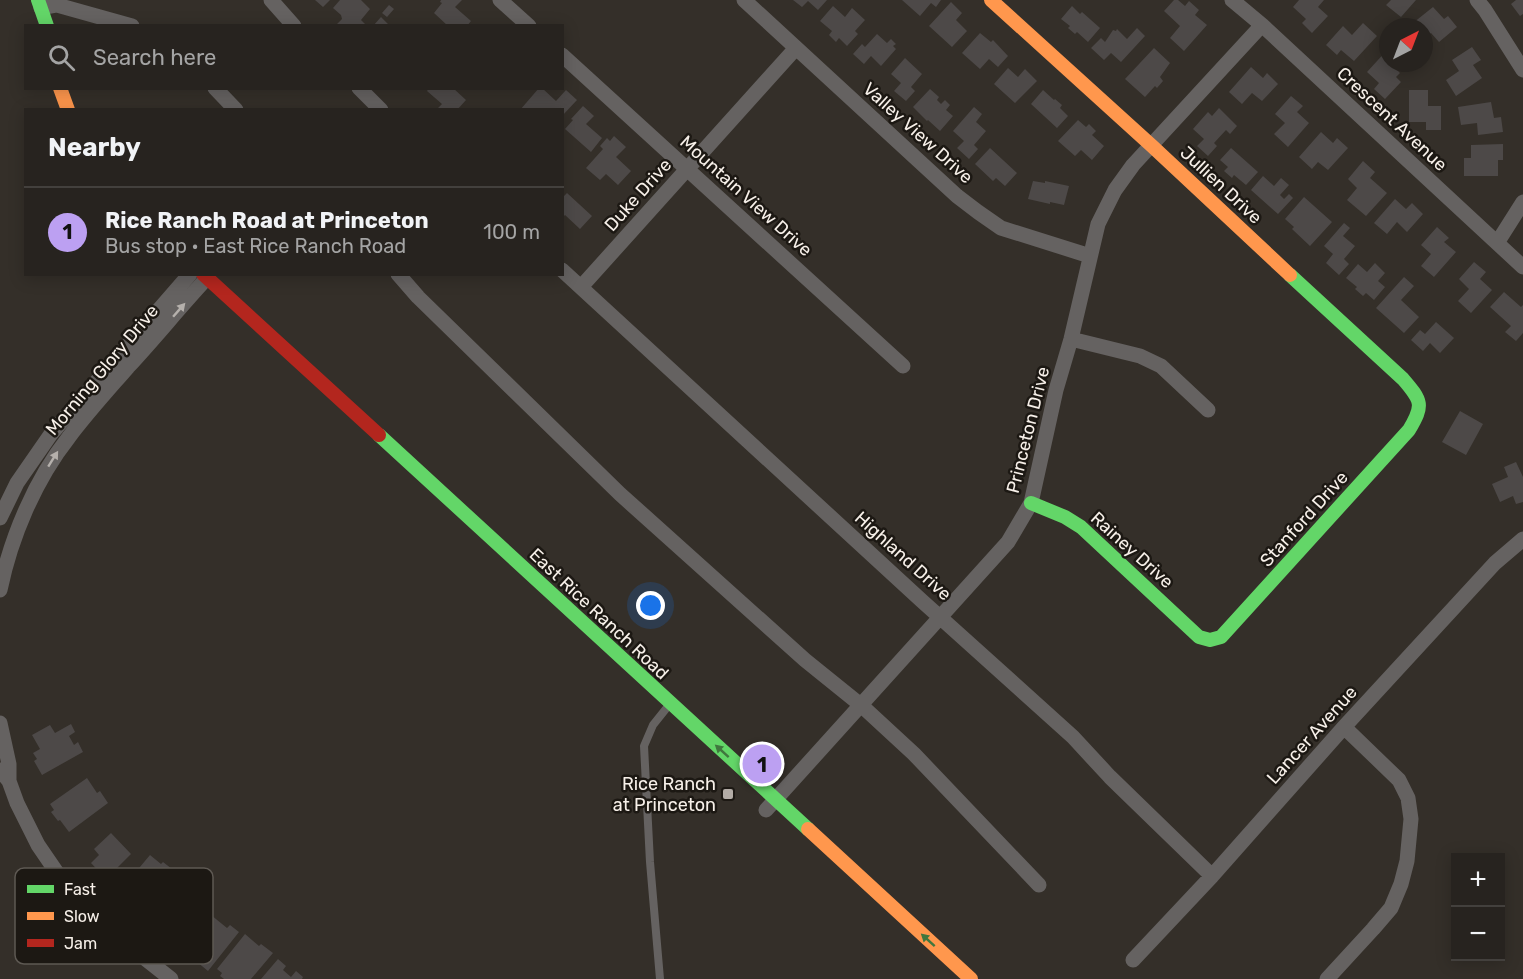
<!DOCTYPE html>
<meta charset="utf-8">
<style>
body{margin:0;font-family:Rubik,sans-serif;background:#2f2b28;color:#f1f3f6}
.controls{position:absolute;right:18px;bottom:18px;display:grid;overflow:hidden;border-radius:0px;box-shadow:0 3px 15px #0003}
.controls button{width:54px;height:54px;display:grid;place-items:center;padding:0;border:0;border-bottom:2px solid #43403d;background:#27231f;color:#f1f3f6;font:30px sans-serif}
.compass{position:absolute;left:1379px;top:18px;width:54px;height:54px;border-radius:50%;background:#27231f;box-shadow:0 3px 15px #0003;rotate:42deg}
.you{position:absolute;left:651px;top:606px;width:21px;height:21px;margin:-15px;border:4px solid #fff;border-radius:50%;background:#1a73e8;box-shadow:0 0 0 9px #1a73e833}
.badge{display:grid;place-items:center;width:39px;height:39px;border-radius:50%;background:#bca0f2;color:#111;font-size:20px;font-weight:700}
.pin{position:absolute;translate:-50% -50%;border:3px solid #fff;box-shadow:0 2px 6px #0006}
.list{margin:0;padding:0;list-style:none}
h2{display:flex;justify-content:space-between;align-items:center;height:78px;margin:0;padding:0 24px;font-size:26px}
h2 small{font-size:20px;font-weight:400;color:#a4a4a4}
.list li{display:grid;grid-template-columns:39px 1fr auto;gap:18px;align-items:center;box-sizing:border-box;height:90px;padding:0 24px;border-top:2px solid #43403d}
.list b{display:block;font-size:22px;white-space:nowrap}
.list p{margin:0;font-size:20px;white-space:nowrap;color:#a4a4a4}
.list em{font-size:20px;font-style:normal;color:#a4a4a4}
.icon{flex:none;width:33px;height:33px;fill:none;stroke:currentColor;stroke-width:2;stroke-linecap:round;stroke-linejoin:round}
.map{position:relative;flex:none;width:1523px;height:979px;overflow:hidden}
.search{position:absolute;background:#27231f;box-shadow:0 3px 15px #0003;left:24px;top:24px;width:540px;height:66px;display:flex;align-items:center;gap:15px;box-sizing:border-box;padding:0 21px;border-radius:0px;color:#a4a4a4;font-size:22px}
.panel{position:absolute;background:#27231f;box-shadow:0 3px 15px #0003;left:24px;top:108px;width:540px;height:168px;border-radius:0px}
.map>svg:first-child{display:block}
</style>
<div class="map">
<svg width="1523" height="979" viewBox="0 0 1523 979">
<rect width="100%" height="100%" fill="#342f29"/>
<path fill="#4d4948" d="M315 0H330L323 7Z
M340 0H361L370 9 361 20 365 24 364 26H340L337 24 342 19 341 15 333 8Z
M441 0H462L455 7 471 21 467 26H448L434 13 442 3 440 2Z
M793 0H827L818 10 808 1 802 7Z
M902 0H941L936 7 931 3 920 16Z
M1174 0H1178L1185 6 1189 1 1199 10 1195 15 1207 25 1184 51 1170 38 1180 26 1164 11Z
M1299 0H1324L1318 7 1328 16 1312 33 1302 23 1306 19 1293 7Z
M1391 0H1416L1401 17 1386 5Z
M1516 0H1523V14L1520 16 1511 4Z
M951 2 962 13 956 20 967 31 952 47 929 26Z
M389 5 394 9 387 17 382 13Z
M833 6 845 17 852 8 865 20 855 31 858 34 847 46 839 38 836 42 829 35 832 31 820 21Z
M1072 6 1080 14 1082 12 1100 28 1088 42 1077 32 1075 34 1068 28 1070 26 1061 19Z
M1433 7 1444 19 1448 16 1457 27 1439 42 1431 33 1424 39V27H1408Z
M381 17 390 26H373Z
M1363 23 1377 36 1354 61 1341 50 1337 55 1326 45 1343 26 1352 35Z
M1137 28 1145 36 1121 62 1111 53 1104 60 1091 48 1101 38 1105 42 1113 30 1116 31 1117 29 1127 39Z
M980 33 991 42 993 40 1008 56 998 67 989 59 980 69 962 53Z
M877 34 887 43 891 39 896 44 893 46 896 49 881 66 871 56 864 64 853 54 862 44 865 47Z
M1472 47 1481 60 1473 65 1482 78 1456 96 1446 80 1459 71 1452 60Z
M1154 48 1170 63 1160 77 1163 81 1157 88 1155 86 1145 97 1125 79Z
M1388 49V63H1399L1395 68 1400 73 1396 77 1401 82 1385 99 1374 89 1379 83 1367 72Z
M905 58 922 74 911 87 915 91 906 101 894 91 901 83 891 74Z
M1251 67 1263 78 1267 73 1278 84 1262 101 1252 93 1242 104 1229 92Z
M1008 68 1018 77 1025 69 1037 81 1015 103 994 84Z
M429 88H453L466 100 457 110H436L442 104 427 91Z
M539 88H542L556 101 566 90 577 100 562 116V110H520Z
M930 89 939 97 937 100 941 104 945 100 950 105 946 110 953 116 940 131 928 120 927 121 913 107Z
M1043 90 1054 100 1055 99 1062 105 1060 108 1068 116 1057 128 1031 104Z
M1409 90H1428V106H1441V130H1426V122H1409Z
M1291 96 1303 106 1297 112 1309 123 1288 147 1274 134 1285 123 1275 114Z
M1491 102 1494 118 1501 117 1503 132 1478 135 1477 123 1461 125 1458 107Z
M583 106 594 116 586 124 602 138 591 152 565 129 573 120 571 119Z
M974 107 982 114 976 122 986 131 974 145 978 149 969 159 957 148 964 141 953 131Z
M1219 108 1237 126 1230 134 1226 130 1214 143 1217 146 1208 156 1197 146 1204 139 1193 129 1208 112 1212 116Z
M1078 120 1086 127 1089 124 1096 131 1092 135 1104 146 1092 160 1081 150 1075 156 1058 141Z
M1321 132 1333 143 1337 138 1348 148 1328 170 1318 162 1312 169 1299 157Z
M614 136 626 147 616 157 631 171 618 185 606 174 600 180 586 168 603 149 600 146 607 138 610 141Z
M1503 144V160H1498V176H1464V158H1471V145Z
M990 148 1017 173 1005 186 996 178 993 181 975 164Z
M1231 148 1258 172 1246 185 1234 175 1232 178 1224 171 1228 167 1220 160Z
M1363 161 1375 172 1370 178 1387 193 1366 216 1347 200 1357 188 1348 179Z
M1263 176 1274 186 1281 178 1289 185 1280 195 1284 199 1289 194 1293 198 1278 214 1251 190Z
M1033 181 1045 183V181L1069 186 1064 205 1050 202V204L1028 199Z
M567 193 592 216 580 229 565 215 562 218V198Z
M1304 197 1332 222 1310 246 1292 229 1294 227 1285 219Z
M1395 199 1406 209 1412 203 1423 214 1407 232 1397 222 1387 234 1374 223Z
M1344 223 1350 228 1343 236 1355 246 1344 259 1349 264 1339 275 1326 263 1333 254 1324 246Z
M1437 227 1449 238 1444 242 1456 252 1434 277 1421 266 1431 254 1421 245Z
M1474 262 1486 272 1480 279 1492 290 1471 313 1458 301 1469 289 1459 279Z
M1375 263 1385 273 1378 281 1385 287 1374 300 1366 293 1363 296 1355 289 1357 287 1346 278 1358 264 1367 272Z
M1404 277 1414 286 1401 300 1419 317 1404 333 1376 308Z
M1504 292 1521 307 1523 305V333L1516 341 1505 332 1511 326 1490 307Z
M1436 322 1454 338 1440 353 1430 343 1423 351 1411 340 1420 330 1425 334Z
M1460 411 1483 424 1466 455 1442 442Z
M1516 462 1523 477V502L1516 504 1513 496 1500 502 1492 484 1508 477 1504 467Z
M71 724 75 732 69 736 74 745 78 742 83 752 42 775 34 761 37 759 33 753 40 749 32 735 50 725 55 733Z
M87 778 97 793 100 791 108 803 69 832 60 820 58 821 51 812 54 810 50 804Z
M111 833 131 854 106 879 91 863 99 855 94 849Z
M150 855 161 864 163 862 172 869 170 872 175 876 147 911 132 900 131 902 119 892Z
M211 915 227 928 230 925 239 932 208 971 191 957 193 954 188 950 191 946 189 943Z
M245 934 259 946 261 944 273 953 251 979H224L220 976 222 973 217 969Z
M278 959 286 966 283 970 291 977 296 971 303 977 302 979H261Z"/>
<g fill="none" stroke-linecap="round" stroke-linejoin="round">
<path stroke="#656261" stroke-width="8" d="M660 979 650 862 644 746 653 725 669 705"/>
<path stroke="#656261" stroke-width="15" d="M271 0 294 26
M500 0 529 26
M744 0 957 196 978 212 1001 228 1090 256
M1232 0 1262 25 1523 267
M1477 0 1485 10 1523 70
M41 8 57 5 132 26
M562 55 903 366
M215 88 236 110
M359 88 381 110
M1497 243 1523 202
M562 270 922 601 1073 737 1110 777 1212 876
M398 274 418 297 620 494 805 660 862 706 914 754 1039 885
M581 287 796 48
M1071 339 1140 356 1161 366 1208 410
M0 518 17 483 51 434 190 274
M0 590C11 537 35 480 69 437 87 413 108 390 128 367 155 338 180 307 207 278
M0 723 9 764V781
M0 770 9 781 17 803 38 845 62 880 90 912 104 926 171 979
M766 810 1008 542 1031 503 1056 390 1071 339 1098 224 1115 190 1133 165 1262 25
M1133 960 1212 876 1344 727 1495 563 1523 539
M1327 979 1373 929 1391 908 1401 884 1407 861 1411 819 1408 798 1399 780 1344 727"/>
<path stroke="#63d668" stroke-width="14" d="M38 0 47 26
M379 435 808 829
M1031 503 1065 517 1081 527 1199 637 1210 640 1221 637 1409 430C1424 405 1422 401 1403 379L1290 275"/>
<path stroke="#ff974d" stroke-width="14" d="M991 0 1152 146 1290 275
M60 88 68 110
M808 829 971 979"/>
<path stroke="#b3261e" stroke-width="14" d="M203 274 379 435"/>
</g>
<defs><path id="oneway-solid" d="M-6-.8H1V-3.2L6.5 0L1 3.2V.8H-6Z" transform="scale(1.5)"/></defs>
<g fill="#b5b0ac">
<use href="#oneway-solid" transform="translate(179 310) rotate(-49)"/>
<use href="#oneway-solid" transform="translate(53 459) rotate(-58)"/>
</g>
<g fill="#40773e">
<use href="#oneway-solid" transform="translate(722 751) rotate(-138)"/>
<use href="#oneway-solid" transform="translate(928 940) rotate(-138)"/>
</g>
<rect fill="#b3aca6" stroke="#1c1813" stroke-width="2" x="722" y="788" width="12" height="12" rx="3"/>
<g text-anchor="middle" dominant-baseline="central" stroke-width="5" stroke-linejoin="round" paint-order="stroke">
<g font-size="18" fill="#f7f0e9" stroke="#1c1813">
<text transform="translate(1392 119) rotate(43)">Crescent Avenue</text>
<text transform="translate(918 133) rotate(42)">Valley View Drive</text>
<text transform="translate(1221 185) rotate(43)">Jullien Drive</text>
<text transform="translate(638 195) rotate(-48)">Duke Drive</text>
<text transform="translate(746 196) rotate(42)">Mountain View Drive</text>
<text transform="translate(102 370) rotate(-50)">Morning Glory Drive</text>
<text transform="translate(1028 430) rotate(-76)">Princeton Drive</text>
<text transform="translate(1304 519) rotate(-48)">Stanford Drive</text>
<text transform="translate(1132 550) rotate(42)">Rainey Drive</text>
<text transform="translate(903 556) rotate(42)">Highland Drive</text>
<text transform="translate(599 614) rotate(43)">East Rice Ranch Road</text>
<text transform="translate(1312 735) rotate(-48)">Lancer Avenue</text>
</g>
<g font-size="18" fill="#f7f0e9" stroke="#1c1813" text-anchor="end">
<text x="716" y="784">Rice Ranch<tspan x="716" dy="21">at Princeton</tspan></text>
</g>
</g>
<rect x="15" y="868" width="198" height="96" rx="9" fill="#1c1813" stroke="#5e5953" stroke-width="1.5"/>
<rect x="27" y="885" width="27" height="8" fill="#63d668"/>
<rect x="27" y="912" width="27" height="8" fill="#ff974d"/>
<rect x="27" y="939" width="27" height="8" fill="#b3261e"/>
<g font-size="16" fill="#f7f0e9">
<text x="64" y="895">Fast</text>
<text x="64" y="922">Slow</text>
<text x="64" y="949">Jam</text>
</g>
</svg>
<div class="controls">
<button>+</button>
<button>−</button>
</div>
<svg class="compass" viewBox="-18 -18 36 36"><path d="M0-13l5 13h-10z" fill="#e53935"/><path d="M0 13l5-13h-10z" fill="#a4a4a4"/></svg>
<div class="you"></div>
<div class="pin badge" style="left:762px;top:764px">1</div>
<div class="search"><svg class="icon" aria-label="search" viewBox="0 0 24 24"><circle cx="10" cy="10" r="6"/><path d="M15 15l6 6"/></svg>Search here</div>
<section class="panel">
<h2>Nearby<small></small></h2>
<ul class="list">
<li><span class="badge">1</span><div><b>Rice Ranch Road at Princeton</b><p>Bus stop · East Rice Ranch Road</p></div><em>100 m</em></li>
</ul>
</section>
</div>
